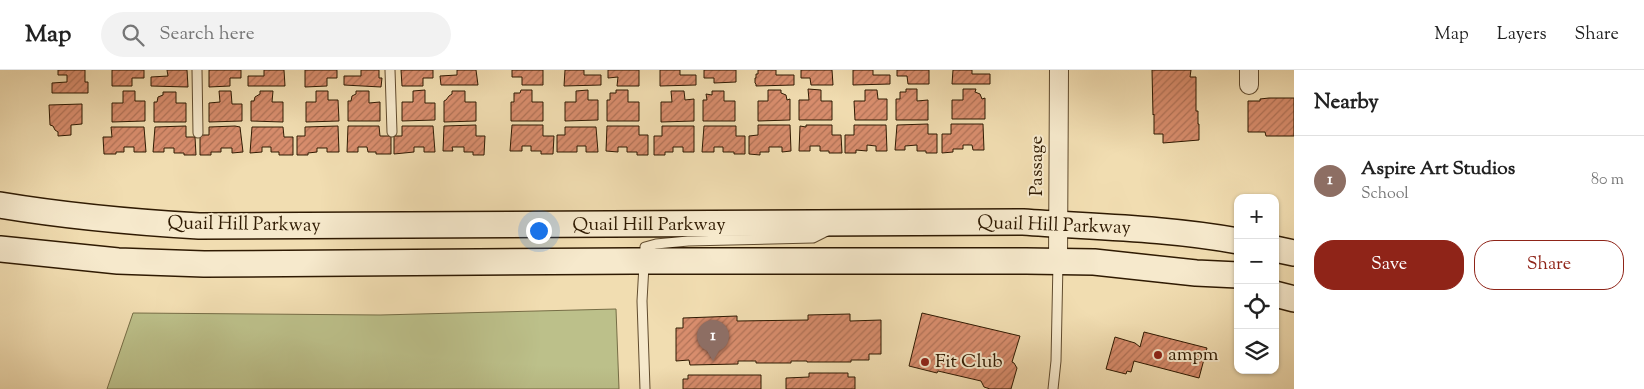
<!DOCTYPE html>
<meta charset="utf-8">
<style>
body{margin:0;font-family:"Sorts Mill Goudy",serif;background:#f2f2f2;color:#222}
.controls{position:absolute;right:15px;bottom:15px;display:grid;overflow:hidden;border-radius:10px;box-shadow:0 1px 4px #0004}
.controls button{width:45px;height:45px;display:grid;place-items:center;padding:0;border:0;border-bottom:1px solid #e0e0e0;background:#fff;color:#222;font:25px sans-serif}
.you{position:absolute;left:538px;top:160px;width:18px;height:18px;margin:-12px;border:4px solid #fff;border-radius:50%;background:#1a73e8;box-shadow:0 0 0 8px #1a73e833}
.badge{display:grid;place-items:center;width:32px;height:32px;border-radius:50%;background:#8f2418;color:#fff;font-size:16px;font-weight:700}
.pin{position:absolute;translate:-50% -41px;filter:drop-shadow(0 1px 2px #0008)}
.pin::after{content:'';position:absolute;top:26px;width:18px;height:15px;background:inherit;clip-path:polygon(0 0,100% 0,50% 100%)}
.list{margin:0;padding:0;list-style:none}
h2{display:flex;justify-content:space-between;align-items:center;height:65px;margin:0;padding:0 20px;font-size:21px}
h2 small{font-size:16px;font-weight:400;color:#767676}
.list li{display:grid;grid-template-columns:32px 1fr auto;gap:15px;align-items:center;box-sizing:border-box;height:90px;padding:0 20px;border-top:1px solid #e0e0e0}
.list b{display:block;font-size:19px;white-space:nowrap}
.list p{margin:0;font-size:16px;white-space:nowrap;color:#767676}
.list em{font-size:16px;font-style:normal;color:#767676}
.actions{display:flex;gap:10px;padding:15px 20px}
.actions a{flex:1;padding:11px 0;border:1px solid #8f2418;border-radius:20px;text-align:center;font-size:18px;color:#8f2418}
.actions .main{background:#8f2418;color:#fff}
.icon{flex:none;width:28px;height:28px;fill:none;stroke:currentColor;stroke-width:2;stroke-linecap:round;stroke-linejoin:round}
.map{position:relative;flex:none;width:1294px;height:319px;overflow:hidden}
header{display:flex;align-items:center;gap:30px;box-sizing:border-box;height:70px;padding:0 25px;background:#fff;border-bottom:1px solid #e0e0e0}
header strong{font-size:24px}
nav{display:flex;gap:28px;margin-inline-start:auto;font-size:18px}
.search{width:350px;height:45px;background:#f2f2f2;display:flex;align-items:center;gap:12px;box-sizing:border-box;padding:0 18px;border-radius:28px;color:#767676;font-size:19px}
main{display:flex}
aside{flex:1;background:#fff}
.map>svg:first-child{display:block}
</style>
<header>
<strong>Map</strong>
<div class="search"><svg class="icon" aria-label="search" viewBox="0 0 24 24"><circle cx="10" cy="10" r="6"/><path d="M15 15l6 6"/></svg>Search here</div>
<nav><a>Map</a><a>Layers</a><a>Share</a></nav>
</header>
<main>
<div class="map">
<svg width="1294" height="319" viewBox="0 0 1294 319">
<defs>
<pattern id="building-hatch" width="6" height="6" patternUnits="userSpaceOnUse" patternTransform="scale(1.25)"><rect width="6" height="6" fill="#d88d6d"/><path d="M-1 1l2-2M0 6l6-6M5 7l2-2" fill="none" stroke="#b07257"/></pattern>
</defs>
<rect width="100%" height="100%" fill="#f1ddb1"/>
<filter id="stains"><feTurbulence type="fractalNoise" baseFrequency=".004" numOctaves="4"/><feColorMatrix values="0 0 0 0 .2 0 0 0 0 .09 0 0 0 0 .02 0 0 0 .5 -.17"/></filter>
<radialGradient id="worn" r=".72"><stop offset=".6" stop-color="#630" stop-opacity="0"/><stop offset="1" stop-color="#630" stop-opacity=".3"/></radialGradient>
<path fill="#bcc08a" stroke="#766d46" d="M616 239 619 319H107L133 243 380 245Z"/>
<path fill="url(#building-hatch)" stroke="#2f1a02" d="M58 0H85V12H88V23H52V13L67 12V5H58Z
M112 0H144V8H132V16H112Z
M167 0H187L188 17 151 16V7L168 6Z
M209 0H241V8H230V16L209 17Z
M264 0H284L285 16H248V6H264Z
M305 0H337V8H327V16L305 17Z
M361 0H379V8H382L381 17 344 15V6H361Z
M401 0H433V8H423V16H402Z
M457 0H476L478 15H441L440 6 457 5Z
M512 0H543V15H522V7H512Z
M565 0H584V5H601V15L564 16Z
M608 0H639V16H617L618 7 608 8Z
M660 0H680V5H696V15L660 16Z
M704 0H736V12L714 13V8H704Z
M758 0H776V5H794V15L756 16V14L755 13V8H756V4H758Z
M801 0H832L833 15H811L810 8H801Z
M853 0H873V5H890V14L853 15Z
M897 0H929V14H908L907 6H897Z
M953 0H972V4H990V14H952Z
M1152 0H1191L1190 7H1196V41H1198V54H1199V70L1163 73V64H1154V44L1153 45Z
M808 19 821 20V31H832V50H799V30H809Z
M906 19H917V31L928 30V50H896V29H900V22H906Z
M963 19H976L975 22 980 24 982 29 985 28V49H952V30H963Z
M425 20V33H435V50L402 51V32H413V21Z
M521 20H532V32H543V51H511V32H514V23H520Z
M588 20V30H598V50L565 51V32H576V21Z
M616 20H628V32H639V51H607V30H610V23H616Z
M768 20H781V23L786 25 787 30 790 29V50L758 51V31H768Z
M865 20H877L878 29H887V50H855L854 31H865Z
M123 21H135V31H145V51L112 52V33H123Z
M219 21H231L232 34H242V51L209 52V33L220 32Z
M260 21H273L272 32H283V52L251 51V31H254L255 27 260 24Z
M316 21H328V30H338L339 51 306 52V32H316Z
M356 21H369V33L380 32V51H348V31H351L352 26 356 24Z
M452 21H465V32H476V51L444 52V31L446 30 449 26 452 24Z
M671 21H684L685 30 694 29V51L661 52V32H672Z
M712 21H724V31H735V51H703V30H707L706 24 712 25Z
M163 22H176V33H186V52H154V32H157L158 27 163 25Z
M1269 28H1294V66H1266L1265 62H1248V31H1260V29Z
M82 34V54L71 55V65L58 66V62L55 60 53 56 50 55 49 35Z
M928 54V64H937V83H926V81H917V75L905 76V80H895L897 55Z
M951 54H983L984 80H973L972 75H963V79H953V82L942 83V64H951Z
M476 55V66H485L484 85H473V82H464V77H452L453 81H443L444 56Z
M512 55H543V66H554L553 84H541V81H531V76H522V81H510Z
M758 55H790L791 81 782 82V77H769V82H760V85L749 84V66L758 65Z
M806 55H832V65H841L842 83H829V81H820V76H810V81H799L800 56 806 57Z
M854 55H886L887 81H876V76L867 75V81L856 80V83H845V65H854Z
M186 56V67H195L196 85H184V83H174V78H164V82H153L155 57Z
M235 56 240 57 243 82 232 83V78H221V82H211V85H200V65H209V57Z
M338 56 339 82H327V78H317V82L308 83V85H297V66H305V57Z
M348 56H379L380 66H391V84H376V82H368L367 77H358V82H347Z
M402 56H433L435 82H424V77H414V82L394 84V66H402Z
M607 56H639V65H648V85H637V82H627V77H618V82L606 81Z
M662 56H694V82H683V77H673V82H665V85H654V66H662Z
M704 56H736V66H745V84H734V82H723V77H714V82H702Z
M111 57H144L146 82H134V77H124V82H116V84H104L103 67H112Z
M252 57H283L284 67H293V85H279V82H271V77H262V82L250 83Z
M565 57H596L598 82H586V76H577V82H557V65H565Z
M922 243 1020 266 1012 292 1014 293 1017 298 1011 319H990L984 317 981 311 938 301 937 303 909 296Z
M850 244V251L881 250V284H869V290H851V292H807V291H791V293H756V291H738V294L690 295 689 290 676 291V258H683V248L737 246V251L808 250V245Z
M1144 262 1207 278 1199 308 1134 291 1131 302 1127 301 1126 304 1106 299 1115 267 1135 273 1140 277Z
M809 303H848V307H855V319H786V308L809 307Z
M688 305H761V319H683V309H688Z"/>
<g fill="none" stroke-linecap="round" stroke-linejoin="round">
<g stroke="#604b2e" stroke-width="11">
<path id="service" d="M197 0 198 63
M390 0 392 62
M645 319 642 231 645 177 656 174 688 171 813 168 827 161
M1053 319 1056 291 1058 192"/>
</g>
<g stroke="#604b2e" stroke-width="20">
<path id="minor" d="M1249 0V15
M1058 192 1059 0"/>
</g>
<g stroke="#2f1a02" stroke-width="28">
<path id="secondary" d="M0 135C66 146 132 152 199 156L1023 152C1094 157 1167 158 1238 171
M0 179 118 191 204 194 633 191H1026L1094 192 1196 203 1238 205
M1275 179 1294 183
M1275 224 1294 229"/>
</g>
<use href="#service" stroke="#f6e9cc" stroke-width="9"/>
<use href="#minor" stroke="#f6e9cc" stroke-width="18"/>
<use href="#secondary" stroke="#f6e9cc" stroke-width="25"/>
</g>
<g fill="#8f2418" stroke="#f6e9cc" stroke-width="2">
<circle cx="1158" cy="285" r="5"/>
<circle cx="925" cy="292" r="5"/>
</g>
<g text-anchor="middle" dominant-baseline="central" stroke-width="4" stroke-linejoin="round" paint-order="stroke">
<g font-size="19" fill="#2f1a02" stroke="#f6e9cc">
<text transform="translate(1037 96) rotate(-90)">Passage</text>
<text transform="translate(244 155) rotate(1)">Quail Hill Parkway</text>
<text x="649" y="155">Quail Hill Parkway</text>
<text transform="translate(1054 156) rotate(2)">Quail Hill Parkway</text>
</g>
<g font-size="19" fill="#2f1a02" stroke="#f6e9cc" text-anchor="start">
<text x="1168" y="285">ampm</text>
<text x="935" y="292">Fit Club</text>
</g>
</g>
<rect width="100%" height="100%" filter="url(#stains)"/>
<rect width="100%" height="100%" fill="url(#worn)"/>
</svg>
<div class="controls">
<button>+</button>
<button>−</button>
<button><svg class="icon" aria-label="locate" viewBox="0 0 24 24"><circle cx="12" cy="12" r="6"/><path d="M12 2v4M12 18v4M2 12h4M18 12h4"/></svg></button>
<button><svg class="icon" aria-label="layers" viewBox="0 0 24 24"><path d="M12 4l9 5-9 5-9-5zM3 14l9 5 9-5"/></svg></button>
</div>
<div class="you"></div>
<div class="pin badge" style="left:713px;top:291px;background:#8d6e63">1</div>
</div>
<aside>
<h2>Nearby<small></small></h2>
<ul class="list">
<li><span class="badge" style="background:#8d6e63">1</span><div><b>Aspire Art Studios</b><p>School</p></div><em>80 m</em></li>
</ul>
<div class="actions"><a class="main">Save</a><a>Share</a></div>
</aside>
</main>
